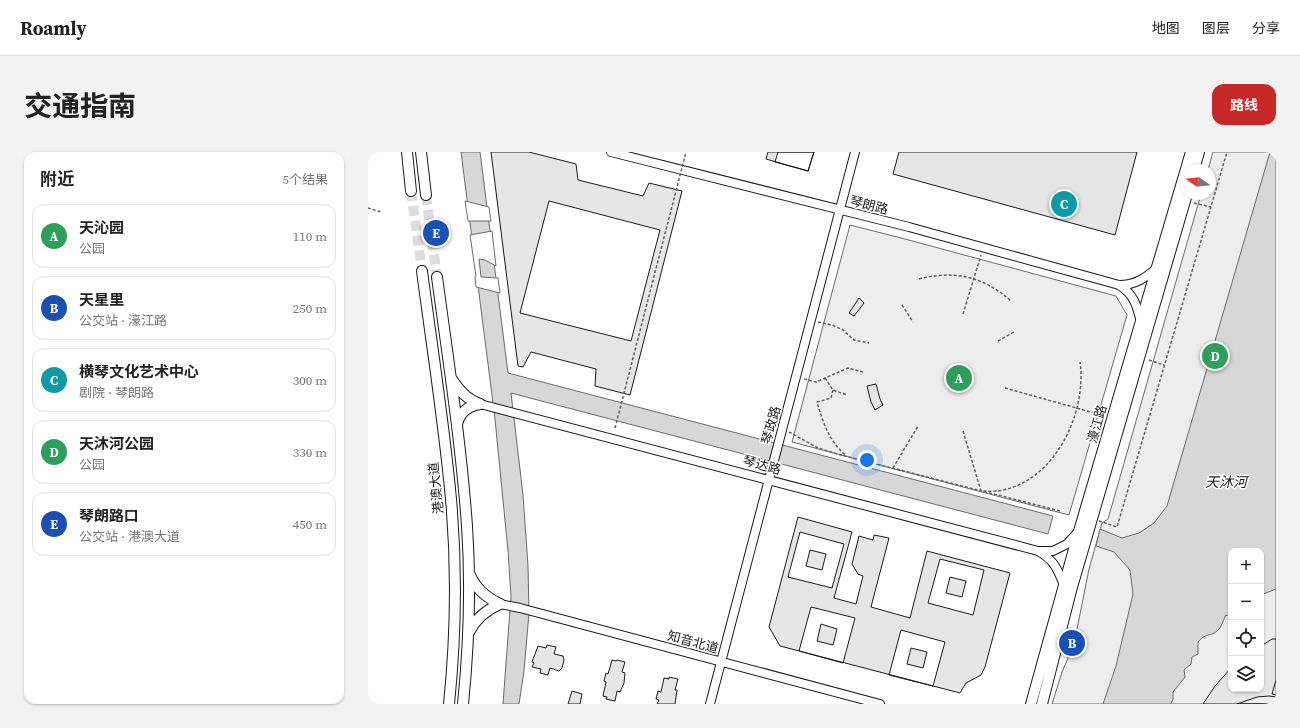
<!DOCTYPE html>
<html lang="zh">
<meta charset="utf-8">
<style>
body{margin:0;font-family:"Source Serif 4","Noto Sans SC",serif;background:#f2f2f2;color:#222}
.controls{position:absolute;right:12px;bottom:12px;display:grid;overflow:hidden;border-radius:8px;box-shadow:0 1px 3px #0004}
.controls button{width:36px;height:36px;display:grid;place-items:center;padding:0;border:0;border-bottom:1px solid #e0e0e0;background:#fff;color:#222;font:20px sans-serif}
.compass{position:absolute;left:812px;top:12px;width:36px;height:36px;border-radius:50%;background:#fff;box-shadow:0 1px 3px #0004;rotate:285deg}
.you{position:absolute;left:499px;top:308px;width:14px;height:14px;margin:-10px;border:3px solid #fff;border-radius:50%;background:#1a73e8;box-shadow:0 0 0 6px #1a73e833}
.badge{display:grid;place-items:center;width:26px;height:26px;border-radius:50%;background:#c62828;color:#fff;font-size:13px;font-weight:700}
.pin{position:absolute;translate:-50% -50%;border:2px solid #fff;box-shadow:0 1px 4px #0006}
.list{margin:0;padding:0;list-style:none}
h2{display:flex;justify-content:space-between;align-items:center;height:52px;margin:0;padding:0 16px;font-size:17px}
h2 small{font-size:13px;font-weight:400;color:#767676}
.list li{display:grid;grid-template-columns:26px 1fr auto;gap:12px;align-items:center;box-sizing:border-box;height:64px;margin:0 8px 8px;padding:0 8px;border:1px solid #e0e0e0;border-radius:12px}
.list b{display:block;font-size:15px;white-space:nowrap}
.list p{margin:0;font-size:13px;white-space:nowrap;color:#767676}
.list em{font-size:13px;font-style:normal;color:#767676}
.icon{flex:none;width:22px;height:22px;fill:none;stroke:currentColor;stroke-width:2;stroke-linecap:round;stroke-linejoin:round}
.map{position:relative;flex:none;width:908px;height:552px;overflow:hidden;border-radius:12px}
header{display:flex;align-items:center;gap:24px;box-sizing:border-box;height:56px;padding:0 20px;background:#fff;border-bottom:1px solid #e0e0e0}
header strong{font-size:19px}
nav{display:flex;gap:22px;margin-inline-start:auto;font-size:14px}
.intro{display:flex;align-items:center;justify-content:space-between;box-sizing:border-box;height:96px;padding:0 24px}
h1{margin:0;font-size:28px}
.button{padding:10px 18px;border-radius:12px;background:#c62828;color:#fff;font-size:14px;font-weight:700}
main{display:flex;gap:24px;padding:0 24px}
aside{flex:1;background:#fff;border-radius:12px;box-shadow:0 1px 3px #0004}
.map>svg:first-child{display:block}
</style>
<header>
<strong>Roamly</strong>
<nav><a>地图</a><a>图层</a><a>分享</a></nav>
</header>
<div class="intro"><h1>交通指南</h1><a class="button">路线</a></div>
<main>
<aside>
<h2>附近<small>5个结果</small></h2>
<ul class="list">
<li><span class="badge" style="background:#2e9e5b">A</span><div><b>天沁园</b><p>公园</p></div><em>110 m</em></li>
<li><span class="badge" style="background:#1a4fb4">B</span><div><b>天星里</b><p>公交站 · 濠江路</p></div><em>250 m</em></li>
<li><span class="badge" style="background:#0f9aa8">C</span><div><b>横琴文化艺术中心</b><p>剧院 · 琴朗路</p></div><em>300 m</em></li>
<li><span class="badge" style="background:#2e9e5b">D</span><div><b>天沐河公园</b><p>公园</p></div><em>330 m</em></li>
<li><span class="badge" style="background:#1a4fb4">E</span><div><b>琴朗路口</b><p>公交站 · 港澳大道</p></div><em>450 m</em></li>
</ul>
</aside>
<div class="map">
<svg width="908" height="552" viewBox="0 0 908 552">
<rect width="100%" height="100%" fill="#fff"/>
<path fill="#ededed" stroke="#6a6a6a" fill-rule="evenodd" d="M845 0H908V552H684L694 520 703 499 709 477 721 417 734 371 740 367 833 42H842V18H840ZM863 399H893V537H863Z
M482 73 537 87 748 144 759 163 701 363 424 290Z"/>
<path fill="#d7d7d7" stroke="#6a6a6a" d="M93 0H112L140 221 685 364 680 382 143 241 155 343 160 414 161 461 156 519 151 552H135L143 444 140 399 127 267Z
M902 0H908V437L893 443V399H863V462L857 464C849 490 840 477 830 490V502L824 505 823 512 816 518 817 525 805 540V547L803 552H735L748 514 765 442 762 418 746 400 728 394 732 377 754 386 771 381 786 371 799 354Z"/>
<path fill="#fff" stroke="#6a6a6a" d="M97 49 121 55 123 69H100Z
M124 79 128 114 117 108 111 107 113 125 130 126 132 141 108 135 107 124H108L102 83Z"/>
<path fill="#e6e6e6" stroke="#1a1a1a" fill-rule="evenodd" d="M123 0H161L208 12 210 28 275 44 281 31 314 39 262 243 227 234 228 217 163 200 155 215 150 214Z
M400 0H446L440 19 398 7Z
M410 0H446L440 19 407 10Z
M531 0H769L747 83 525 22Z
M181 49 292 78 263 189 152 161Z
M491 146 496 151 486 164 481 161Z
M508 232 512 247 515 253 507 258 503 250 499 234Z
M430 365 484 380 466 446 488 452 495 424 490 422 484 412 491 384 505 388 506 383 521 386 503 455 542 466 559 399 642 421 617 515 613 523 598 531 592 541 412 494 401 475Z
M432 380 476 392 464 436 420 425ZM442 398 458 402 454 418 438 414Z
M572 407 616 418 605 463 560 451ZM582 425 598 429 594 445 578 441Z
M443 455 487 466 475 511 431 499ZM453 472 469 477 465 493 449 489Z
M533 478 577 490 565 534 521 523ZM543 496 559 500 555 516 539 512Z
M904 487H908V528L904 542 908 543V552H835L847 534 863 516V537H893V494Z
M179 493 188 495 186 502 195 504 196 508 194 516 191 519 182 516 180 523 172 521 173 517 164 515 166 511 164 510 170 494 178 496Z
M244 508 248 509 249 508 257 510 254 520 257 521 256 531 252 540 249 539 247 549 238 547 239 545 235 544 238 530 236 529 238 521 240 522Z
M301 525 310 527 307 538H309L307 552H289L291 548 288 547 290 539 293 540 296 526 301 527Z
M204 539 214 542 212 552H200Z
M901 544 908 545V552H869L889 545Z"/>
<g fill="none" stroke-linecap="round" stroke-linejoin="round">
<path stroke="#ddd" stroke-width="10" stroke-dasharray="10 5" stroke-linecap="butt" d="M43 39 54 119
M58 43 69 125"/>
<g stroke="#1a1a1a" stroke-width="10">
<path id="minor" d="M243 0 541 75 751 133C768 133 777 126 789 116
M751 133C766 142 769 154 773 170
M112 252 670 399C686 408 689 416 696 433
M671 399H685L699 392 710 380
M132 452 152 456 512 552
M342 552 487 0"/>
</g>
<g stroke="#1a1a1a" stroke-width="12">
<path id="major" d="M39 0 43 39
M53 0 58 43
M826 18 831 0
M54 119C64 195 76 271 83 347 89 415 88 484 81 552
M69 125C80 207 93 290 99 374 103 433 101 493 95 552
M83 226C91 238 98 247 112 252
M89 273C91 261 100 254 112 252
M102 423C108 437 119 446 132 452
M101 480C108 466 118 458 132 452
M663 552 711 379 823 0
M674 552 704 435 819 42"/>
</g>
<path stroke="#5f5f5f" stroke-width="1.5" stroke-dasharray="3 2" stroke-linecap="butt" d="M826 51 843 55
M0 56 13 60
M551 127C586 118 615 124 643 149
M534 153 545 170
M595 162 613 103
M450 170 464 173 475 178 486 188 501 191
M630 189 646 180
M781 208 796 213
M457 226 465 238 479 243
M436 227 448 230 480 216 495 220
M637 236 737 264
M465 238 463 246 449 250C455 271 461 288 477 303
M595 279 613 339C620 339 628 340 635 338 688 327 719 260 712 210
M421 280 450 296 469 302 692 359
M525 316 550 274
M731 369 749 375 859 0"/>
<use href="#minor" stroke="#fff" stroke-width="8"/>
<use href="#major" stroke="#fff" stroke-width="10"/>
<path stroke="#5f5f5f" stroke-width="1.5" stroke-dasharray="3 2" stroke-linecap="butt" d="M247 276 318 0"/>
</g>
<g text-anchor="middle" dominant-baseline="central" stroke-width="3" stroke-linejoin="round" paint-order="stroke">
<g font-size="13" fill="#1a1a1a" stroke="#fff">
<text transform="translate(501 53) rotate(14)">琴朗路</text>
<text transform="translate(729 272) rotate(-74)">濠江路</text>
<text transform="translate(403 273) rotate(-75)">琴政路</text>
<text transform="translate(394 313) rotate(15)">琴达路</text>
<text transform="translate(68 336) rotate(-96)">港澳大道</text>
<text transform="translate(325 490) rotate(15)">知音北道</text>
</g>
<g font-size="14" font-style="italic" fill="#1a1a1a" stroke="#fff">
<text x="858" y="330">天沐河</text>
</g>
</g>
</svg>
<div class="controls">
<button>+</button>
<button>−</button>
<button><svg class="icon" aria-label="locate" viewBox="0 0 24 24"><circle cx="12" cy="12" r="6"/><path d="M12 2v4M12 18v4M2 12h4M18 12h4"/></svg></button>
<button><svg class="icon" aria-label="layers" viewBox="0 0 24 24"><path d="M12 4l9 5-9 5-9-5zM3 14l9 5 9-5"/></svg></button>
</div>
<svg class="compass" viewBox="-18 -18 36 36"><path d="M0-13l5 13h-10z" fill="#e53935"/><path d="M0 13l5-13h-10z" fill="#767676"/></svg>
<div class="you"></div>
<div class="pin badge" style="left:591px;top:226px;background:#2e9e5b">A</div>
<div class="pin badge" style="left:704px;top:491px;background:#1a4fb4">B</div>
<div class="pin badge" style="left:696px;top:52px;background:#0f9aa8">C</div>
<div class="pin badge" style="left:847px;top:204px;background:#2e9e5b">D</div>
<div class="pin badge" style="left:68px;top:81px;background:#1a4fb4">E</div>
</div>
</main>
